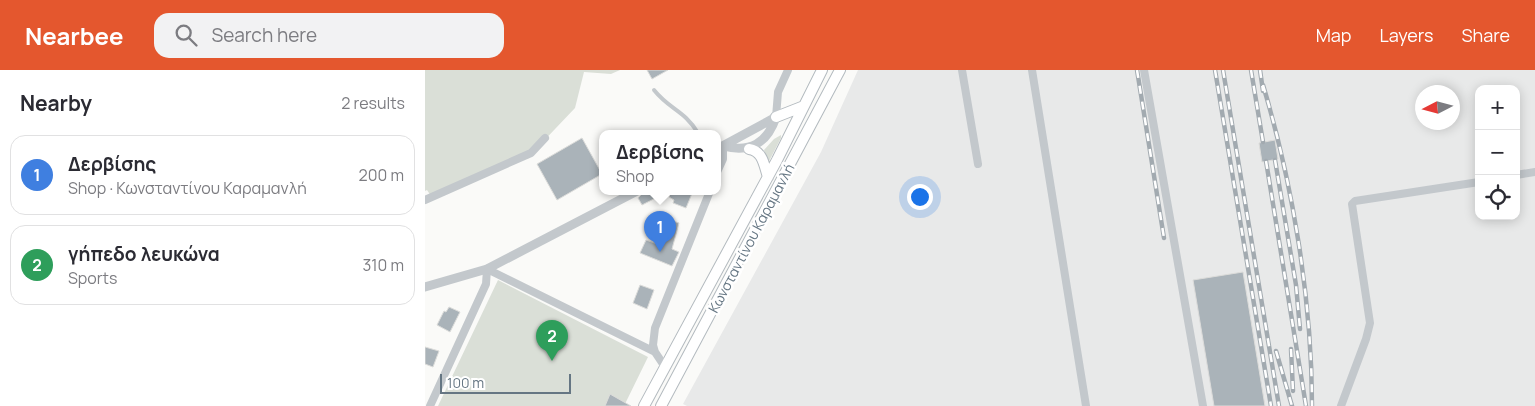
<!DOCTYPE html>
<meta charset="utf-8">
<style>
body{margin:0;font-family:Manrope,sans-serif;background:#f2f2f3;color:#2b2b33}
.controls{position:absolute;right:15px;top:15px;display:grid;overflow:hidden;border-radius:10px;box-shadow:0 2px 12px #0003}
.controls button{width:45px;height:45px;display:grid;place-items:center;padding:0;border:0;border-bottom:1px solid #e1e1e2;background:#fff;color:#2b2b33;font:25px sans-serif}
.compass{position:absolute;left:990px;top:15px;width:45px;height:45px;border-radius:50%;background:#fff;box-shadow:0 2px 12px #0003;rotate:264deg}
.scale{position:absolute;left:15px;bottom:12px;width:131px;box-sizing:border-box;padding-left:5px;border:2px solid #657683;border-top:0;font-size:14px;line-height:18px;white-space:nowrap;color:#657683;-webkit-text-stroke:4px #fff;paint-order:stroke}
.you{position:absolute;left:494px;top:126px;width:18px;height:18px;margin:-12px;border:4px solid #fff;border-radius:50%;background:#1a73e8;box-shadow:0 0 0 8px #1a73e833}
.badge{display:grid;place-items:center;width:32px;height:32px;border-radius:50%;background:#e4572e;color:#fff;font-size:16px;font-weight:700}
.pin{position:absolute;translate:-50% -41px;filter:drop-shadow(0 1px 2px #0008)}
.pin::after{content:'';position:absolute;top:26px;width:18px;height:15px;background:inherit;clip-path:polygon(0 0,100% 0,50% 100%)}
.popup{position:absolute;left:174px;top:60px;width:122px;height:65px;box-sizing:border-box;display:grid;place-content:center;border-radius:10px;background:#fff;filter:drop-shadow(0 1px 4px #0005);font-size:16px;white-space:nowrap;color:#7c7c81}
.popup b{font-size:19px;color:#2b2b33}
.popup::after{content:'';position:absolute;left:50%;top:100%;margin-left:-10px;border:10px solid transparent;border-top-color:#fff}
.list{margin:0;padding:0;list-style:none}
h2{display:flex;justify-content:space-between;align-items:center;height:65px;margin:0;padding:0 20px;font-size:21px}
h2 small{font-size:16px;font-weight:400;color:#7c7c81}
.list li{display:grid;grid-template-columns:32px 1fr auto;gap:15px;align-items:center;box-sizing:border-box;height:80px;margin:0 10px 10px;padding:0 10px;border:1px solid #e1e1e2;border-radius:15px}
.list b{display:block;font-size:19px;white-space:nowrap}
.list p{margin:0;font-size:16px;white-space:nowrap;color:#7c7c81}
.list em{font-size:16px;font-style:normal;color:#7c7c81}
.icon{flex:none;width:28px;height:28px;fill:none;stroke:currentColor;stroke-width:2;stroke-linecap:round;stroke-linejoin:round}
.map{position:relative;flex:none;width:1110px;height:336px;overflow:hidden}
header{display:flex;align-items:center;gap:30px;box-sizing:border-box;height:70px;padding:0 25px;background:#e4572e;color:#fff}
header strong{font-size:24px}
nav{display:flex;gap:28px;margin-inline-start:auto;font-size:18px}
.search{width:350px;height:45px;background:#f2f2f3;display:flex;align-items:center;gap:12px;box-sizing:border-box;padding:0 18px;border-radius:15px;color:#7c7c81;font-size:19px}
main{display:flex}
aside{flex:1;background:#fff}
.map>svg:first-child{display:block}
</style>
<header>
<strong>Nearbee</strong>
<div class="search"><svg class="icon" aria-label="search" viewBox="0 0 24 24"><circle cx="10" cy="10" r="6"/><path d="M15 15l6 6"/></svg>Search here</div>
<nav><a>Map</a><a>Layers</a><a>Share</a></nav>
</header>
<main>
<aside>
<h2>Nearby<small>2 results</small></h2>
<ul class="list">
<li><span class="badge" style="background:#3f7fe0">1</span><div><b>Δερβίσης</b><p>Shop · Κωνσταντίνου Καραμανλή</p></div><em>200 m</em></li>
<li><span class="badge" style="background:#2e9e5b">2</span><div><b>γήπεδο λευκώνα</b><p>Sports</p></div><em>310 m</em></li>
</ul>
</aside>
<div class="map">
<svg width="1110" height="336" viewBox="0 0 1110 336">
<rect width="100%" height="100%" fill="#fafaf8"/>
<path fill="#e8e9e9" fill-rule="evenodd" d="M433 0H1110V336H262L258 334 396 82ZM1054 19H1091V146H1054ZM998 22H1028V52H998Z"/>
<path fill="#dadfd7" d="M0 0H195L186 4 159 2 150 38 111 79 6 126 2 120 0 121Z
M356 65V68L343 93 339 80 349 69Z
M73 210 223 287 199 336H13Z"/>
<path fill="#aab3b9" stroke="#dcdcda" d="M222 0H243L227 9Z
M157 68 177 104 132 130 112 94Z
M850 70 853 89 837 92 834 73Z
M220 121H244L217 135 213 128Z
M246 121H268L261 138 248 133 249 130 244 127Z
M242 149 254 153 247 179 254 182 247 196 215 183 221 170 235 175Z
M818 202 840 336H789L768 210Z
M215 215 229 220 222 239 208 233Z
M24 237 35 242 25 262 12 255 19 241 21 242Z
M0 277 14 281 8 297 0 294Z
M185 324 206 336H180Z"/>
<g fill="none" stroke-linecap="round" stroke-linejoin="round">
<g stroke="#b3babf" stroke-width="12">
<path id="secondary" d="M351 47 379 36
M324 79C338 81 339 95 343 107
M219 336 352 90 397 0
M236 336 415 0"/>
</g>
<path stroke="#c3c8cc" stroke-width="4" d="M229 20C245 40 259 40 273 63"/>
<path stroke="#c3c8cc" stroke-width="8" d="M537 0 553 94
M607 0 661 336
M719 0 778 336
M351 47 353 22 363 0
M292 102 298 89V76
M1091 105 1110 102
M0 130 106 83 120 68
M62 199 230 282 240 297
M230 282 228 275 230 258 285 121
M5 336 61 214 62 199
M916 336 941 269 945 253 927 134 930 131 1054 112"/>
<path stroke="#c3c8cc" stroke-width="9" d="M298 76C325 83 342 74 351 47
M292 79 351 47
M0 217 62 199 212 121"/>
<use href="#secondary" stroke="#fff" stroke-width="10"/>
<g stroke="#a2aab0" stroke-width="4.5">
<path id="rail" d="M712 0 739 168
M790 0 846 336
M798 0 854 336
M826 0 838 72
M835 0 838 21
M838 15C868 115 887 231 887 336
M850 90 871 215 875 259
M841 91 881 336
M866 279 868 321
M851 281 867 336"/>
</g>
<use href="#rail" stroke="#fff" stroke-width="2.5" stroke-dasharray="8" stroke-linecap="butt"/>
</g>
<g text-anchor="middle" dominant-baseline="central" stroke-width="5" stroke-linejoin="round" paint-order="stroke">
<g font-size="14" fill="#657683" stroke="#fff">
<text transform="translate(326 168) rotate(-62)">Κωνσταντίνου Καραμανλή</text>
</g>
</g>
</svg>
<div class="controls">
<button>+</button>
<button>−</button>
<button><svg class="icon" aria-label="locate" viewBox="0 0 24 24"><circle cx="12" cy="12" r="6"/><path d="M12 2v4M12 18v4M2 12h4M18 12h4"/></svg></button>
</div>
<svg class="compass" viewBox="-18 -18 36 36"><path d="M0-13l5 13h-10z" fill="#e53935"/><path d="M0 13l5-13h-10z" fill="#7c7c81"/></svg>
<div class="scale">100 m</div>
<div class="you"></div>
<div class="pin badge" style="left:235px;top:182px;background:#3f7fe0">1</div>
<div class="popup"><b>Δερβίσης</b>Shop</div>
<div class="pin badge" style="left:127px;top:291px;background:#2e9e5b">2</div>
</div>
</main>
